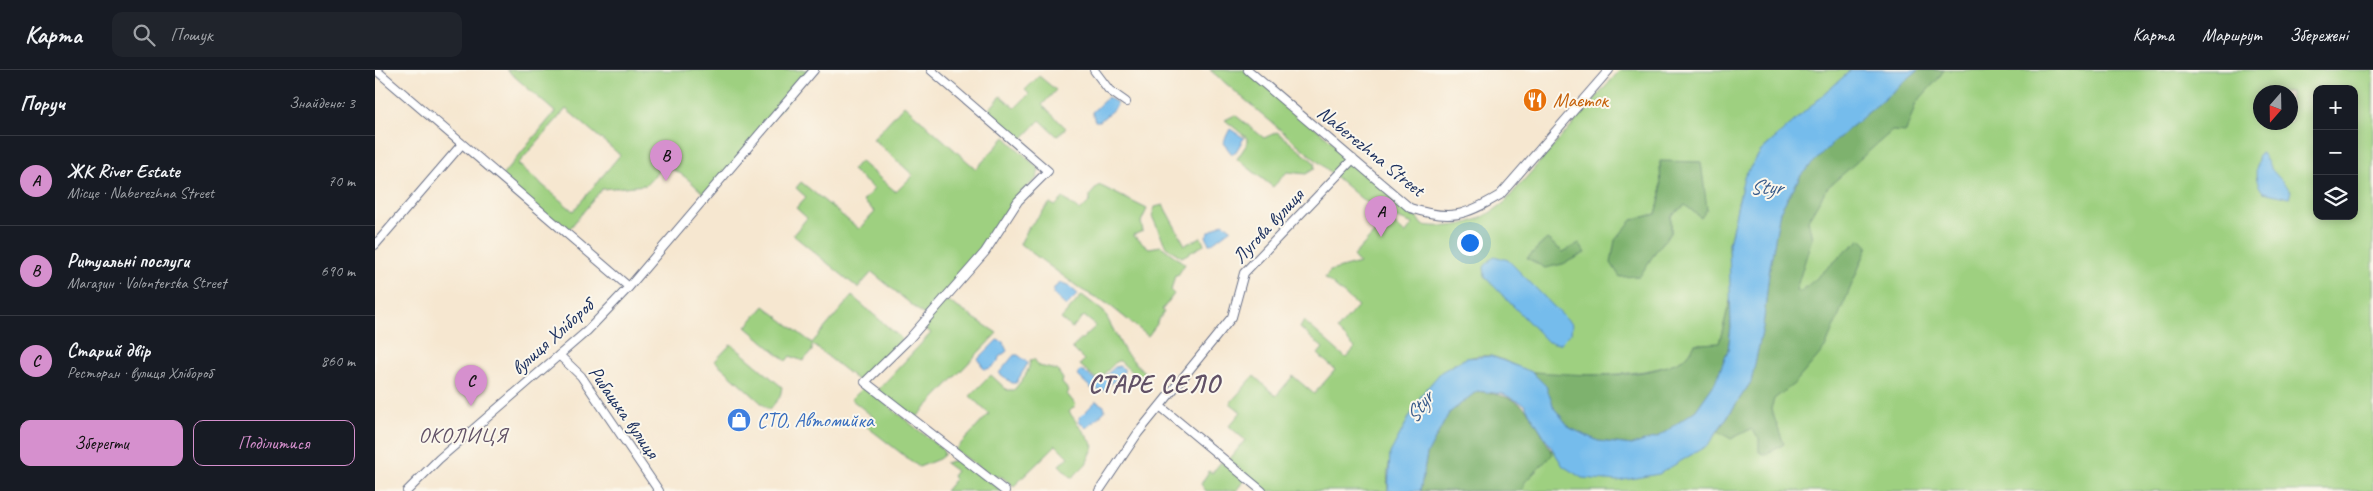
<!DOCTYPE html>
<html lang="uk">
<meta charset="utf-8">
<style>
body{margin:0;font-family:Caveat,sans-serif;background:#20242c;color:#f1f3f6}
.controls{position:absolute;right:15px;top:15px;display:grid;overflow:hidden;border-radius:10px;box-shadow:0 2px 8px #0003}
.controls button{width:45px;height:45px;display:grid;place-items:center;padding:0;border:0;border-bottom:1px solid #363941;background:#171b24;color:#f1f3f6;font:25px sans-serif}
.compass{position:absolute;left:1878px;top:15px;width:45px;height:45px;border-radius:50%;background:#171b24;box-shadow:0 2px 8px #0003;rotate:200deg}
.you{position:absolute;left:1094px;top:172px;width:18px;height:18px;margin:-12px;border:4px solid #fff;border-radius:50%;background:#1a73e8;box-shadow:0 0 0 8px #1a73e833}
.badge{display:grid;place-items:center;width:32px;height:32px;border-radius:50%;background:#d690ce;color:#111;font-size:16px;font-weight:700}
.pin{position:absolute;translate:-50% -41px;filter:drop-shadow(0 1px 2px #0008)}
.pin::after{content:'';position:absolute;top:26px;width:18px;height:15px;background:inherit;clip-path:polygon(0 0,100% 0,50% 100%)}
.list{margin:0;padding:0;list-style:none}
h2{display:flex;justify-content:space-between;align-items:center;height:65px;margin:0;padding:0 20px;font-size:21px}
h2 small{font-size:16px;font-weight:400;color:#9ea1a6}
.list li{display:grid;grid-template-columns:32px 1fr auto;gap:15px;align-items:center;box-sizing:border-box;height:90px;padding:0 20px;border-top:1px solid #363941}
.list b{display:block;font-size:19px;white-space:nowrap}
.list p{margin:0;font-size:16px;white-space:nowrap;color:#9ea1a6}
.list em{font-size:16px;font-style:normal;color:#9ea1a6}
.actions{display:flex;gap:10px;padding:15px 20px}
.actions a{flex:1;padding:11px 0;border:1px solid #d690ce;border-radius:10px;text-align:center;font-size:18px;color:#d690ce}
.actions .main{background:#d690ce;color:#111}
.icon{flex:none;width:28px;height:28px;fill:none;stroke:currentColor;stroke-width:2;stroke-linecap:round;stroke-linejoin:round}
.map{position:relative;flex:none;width:1998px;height:421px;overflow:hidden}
header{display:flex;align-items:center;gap:30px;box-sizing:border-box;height:70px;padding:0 25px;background:#171b24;border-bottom:1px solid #363941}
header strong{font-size:24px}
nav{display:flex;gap:28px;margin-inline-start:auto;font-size:18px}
.search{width:350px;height:45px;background:#20242c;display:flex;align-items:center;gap:12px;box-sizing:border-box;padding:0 18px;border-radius:10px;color:#9ea1a6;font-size:19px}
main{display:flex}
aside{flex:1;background:#171b24}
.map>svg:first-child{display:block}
</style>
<header>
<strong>Карта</strong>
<div class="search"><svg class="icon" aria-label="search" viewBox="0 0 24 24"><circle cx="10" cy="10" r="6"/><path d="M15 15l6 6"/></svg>Пошук</div>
<nav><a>Карта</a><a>Маршрут</a><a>Збережені</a></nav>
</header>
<main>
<aside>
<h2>Поруч<small>Знайдено: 3</small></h2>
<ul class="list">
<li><span class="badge">A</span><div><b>ЖК River Estate</b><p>Місце · Naberezhna Street</p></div><em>70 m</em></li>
<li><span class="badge">B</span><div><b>Ритуальні послуги</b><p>Магазин · Volonterska Street</p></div><em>690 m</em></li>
<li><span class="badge">C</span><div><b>Старий двір</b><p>Ресторан · вулиця Хлібороб</p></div><em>860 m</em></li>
</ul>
<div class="actions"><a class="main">Зберегти</a><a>Поділитися</a></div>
</aside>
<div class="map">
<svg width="1998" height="421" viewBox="0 0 1998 421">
<rect width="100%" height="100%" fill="#fbf7ec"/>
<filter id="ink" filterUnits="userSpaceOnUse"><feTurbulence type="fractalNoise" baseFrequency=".02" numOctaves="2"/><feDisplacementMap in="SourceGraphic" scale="10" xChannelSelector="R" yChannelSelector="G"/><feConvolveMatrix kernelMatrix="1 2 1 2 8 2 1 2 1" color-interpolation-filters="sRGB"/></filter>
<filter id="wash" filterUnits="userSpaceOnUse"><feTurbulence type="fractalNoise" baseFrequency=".0096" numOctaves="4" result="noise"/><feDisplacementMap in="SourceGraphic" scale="20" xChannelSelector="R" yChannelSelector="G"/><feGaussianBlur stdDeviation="1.12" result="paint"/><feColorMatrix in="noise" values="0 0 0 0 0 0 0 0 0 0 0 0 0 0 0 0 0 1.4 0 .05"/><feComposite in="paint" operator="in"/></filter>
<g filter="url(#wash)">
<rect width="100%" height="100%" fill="#f6e7d0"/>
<path fill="#9ed080" stroke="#5c806f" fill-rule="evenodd" d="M132 0H439L331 126C322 118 298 91 285 100 280 104 276 110 271 115L227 119 191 163 126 107 180 42ZM191 39 245 85 198 141 143 94Z
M835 0H873L1035 138 1047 155C1080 159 1102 154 1129 133L1245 0H1476L1386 81 1369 107 1354 174 1356 227 1344 274H1320C1317 279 1313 286 1309 289 1275 308 1196 307 1158 302 1143 300 1130 288 1115 286 1076 282 1051 316 1035 346 1021 373 1010 389 1013 421H892L854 390 870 370 854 356 866 342 855 333 879 306 901 326 918 306 939 324 960 300 943 284 948 278 925 258 929 251 971 288 980 278 962 260 983 236 950 208 955 201 984 193 978 186 1013 148 1030 164 1038 154 1017 146 988 130ZM1285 92H1325L1326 147 1310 135 1296 146V163L1281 181 1257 150 1281 144 1286 125ZM1172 169 1188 182 1152 188Z
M1543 0H1998V421H1045L1052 384 1333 375 1376 312 1405 141ZM1942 19H1979V146H1942ZM1886 22H1916V52H1886Z
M664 6 681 20 667 35 691 58 682 66 665 50 644 72 611 43 626 26 640 38 654 24 650 20Z
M529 35 601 99 630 67 664 99 662 108 641 127 607 180 549 245 497 202 483 218 418 165 432 148 421 138 431 127 421 118 426 112 484 159 500 142 488 131 499 119 477 100 485 91 521 122 538 105 498 69Z
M860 45 889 68 902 62 940 93 939 99 931 104 912 102 898 117 862 89 872 74V68L850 50Z
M724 115 772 139 766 152 768 161 758 165 774 178 786 176 810 194 803 205H800L796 221 799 224 787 240 789 242 782 252V254L773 266 733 234 707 220 645 174 654 157 675 133 680 136 688 128 705 141 715 131V125Z
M788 135 810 175 826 167 829 175 807 187 791 177 777 146 780 137Z
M707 225 729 242 750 282 770 303 764 309 745 291H742L725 308H720L705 295 709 290 697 278 720 257 719 254 709 246 697 258 686 249Z
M477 226 527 269 485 312 437 274V281L428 291 415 286 411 291 371 257 389 236 437 273Z
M573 231 622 263 539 350 503 320 556 263 547 256 569 232Z
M356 274 407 317 405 327 394 340 340 291Z
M659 289 664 296 682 300 688 309 687 313 694 321 692 324 701 335 694 342 719 376 711 394 697 408 684 395 693 387 681 375 639 416 627 407 617 406 580 380 614 344 595 326 616 305 632 320H639C646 311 655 302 655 290Z
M488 317H490L568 380 569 385 564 389 544 397 491 356 498 347 476 329Z
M584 389 628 421H570L580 409 577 406 581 401 570 393Z
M846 392 870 409 861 421H831L826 414 834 401 837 403Z"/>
<path fill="#7eb26e" stroke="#4c7066" d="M1543 0H1569L1563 9 1541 33 1531 62 1517 61 1452 118 1433 150 1437 168 1421 220 1425 222C1446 206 1464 185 1486 169L1493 176 1450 278 1419 314 1399 329 1396 339 1409 374 1391 385 1384 382V368L1376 359 1356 369 1343 361 1376 312 1388 257 1394 203 1405 141 1426 105 1461 70Z
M1285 91 1326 92 1332 139 1326 148 1310 135 1296 146V163L1281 181 1265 206 1245 207 1236 193 1240 170 1257 150 1281 144 1286 125Z
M1172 169 1188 182 1204 173 1210 183 1188 194 1170 198 1152 188Z
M1356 227V258L1353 280 1340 313 1321 340 1285 366 1257 375 1223 371 1195 358 1179 338 1171 316 1157 302C1203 304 1266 312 1308 289 1313 286 1317 279 1320 274L1344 273Z
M1102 321C1155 328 1154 341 1178 384L1150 412 1147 421H1045L1052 384 1074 343Z"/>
<path fill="#74bcec" stroke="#4876a5" d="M1476 0H1543L1461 70 1426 105 1405 141 1394 203 1388 257 1376 312 1333 375 1284 404 1243 411 1207 408 1188 396 1149 334 1128 324 1102 321 1074 343 1052 384 1045 421H1013L1015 383 1047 324 1066 302 1091 288 1116 286 1157 302 1171 316 1179 338 1195 358 1223 371 1257 375 1285 366 1321 340 1340 313 1353 280 1356 258 1354 174 1369 107 1386 81Z
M733 27 741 32 742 36 725 51H720L717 42Z
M855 59 869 68 860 83 857 84 848 73Z
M1887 83 1897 100 1916 121 1914 128 1888 122C1878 109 1881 99 1884 84Z
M848 153 856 159 836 174H834L831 166 834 162Z
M1119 186 1133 190 1197 255 1196 263 1185 274 1173 272 1110 207 1109 197Z
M685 213 695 217 703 224 691 236 678 224 679 218Z
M622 270 628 272 632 281 624 287 623 291C619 295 615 300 609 299L603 289Z
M639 285H643L653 293 641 313H637L624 303Z
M744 296 749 299V302L728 321 716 318 702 305 706 300 721 310H726L740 297Z
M721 331 729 336 730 341 711 358 704 351 705 347Z"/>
</g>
<g filter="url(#ink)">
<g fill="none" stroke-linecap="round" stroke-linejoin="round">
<g stroke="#686f86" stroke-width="10">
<path id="minor" d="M1 0 254 217
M556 0 673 101 643 131 610 182 534 269 490 312 630 421
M719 0 734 20 751 32
M873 0 1035 138C1075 151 1090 146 1125 125L1234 0
M0 175 87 74
M184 285 206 306 284 421
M786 337 887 421
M32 421 64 389 212 261 254 217 439 0
M724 421 763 363 857 247 869 203 978 89"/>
</g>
<use href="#minor" stroke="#fff" stroke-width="8"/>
</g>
</g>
<defs>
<g id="restaurant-disc" transform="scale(1.25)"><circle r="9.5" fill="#e8710a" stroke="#fbf7ec"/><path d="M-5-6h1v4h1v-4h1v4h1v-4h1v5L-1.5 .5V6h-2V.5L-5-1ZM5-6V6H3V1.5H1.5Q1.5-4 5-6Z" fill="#fff"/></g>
<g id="shop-disc" transform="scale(1.25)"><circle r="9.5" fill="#3f7fe0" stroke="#fbf7ec"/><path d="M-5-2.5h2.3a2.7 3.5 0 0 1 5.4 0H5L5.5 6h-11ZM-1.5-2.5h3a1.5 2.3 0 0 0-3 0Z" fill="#fff"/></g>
</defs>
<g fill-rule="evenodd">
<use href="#restaurant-disc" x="1160" y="30"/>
<use href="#shop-disc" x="364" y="350"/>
</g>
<g text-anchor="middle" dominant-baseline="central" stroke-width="4" stroke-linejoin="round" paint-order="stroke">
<g font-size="20" fill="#c56008" stroke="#fbf7ec" text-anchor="start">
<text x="1178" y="30">Маєток</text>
</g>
<g font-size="20" fill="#1b2f5e" stroke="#fbf7ec">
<text transform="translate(996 81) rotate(39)">Naberezhna Street</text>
<text transform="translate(893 156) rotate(-47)">Лугова вулиця</text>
<text transform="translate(177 267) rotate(-42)">вулиця Хлібороб</text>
<text transform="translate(249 342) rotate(55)">Рибацька вулиця</text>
</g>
<g font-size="20" fill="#366cbe" stroke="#fbf7ec" text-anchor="start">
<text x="382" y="350">СТО, Автомийка</text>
</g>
<g font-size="21" font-style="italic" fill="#365989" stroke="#fbf7ec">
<text x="1391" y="117">Styr</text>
<text transform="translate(1044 337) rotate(-55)">Styr</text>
</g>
<g font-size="21" letter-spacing="1" fill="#615166" stroke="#fbf7ec">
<text x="88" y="365">ОКОЛИЦЯ</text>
</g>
<g font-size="25" font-weight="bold" letter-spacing="1" fill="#615166" stroke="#fbf7ec">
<text x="779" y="314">СТАРЕ СЕЛО</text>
</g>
</g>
</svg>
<div class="controls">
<button>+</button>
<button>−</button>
<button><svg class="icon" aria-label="layers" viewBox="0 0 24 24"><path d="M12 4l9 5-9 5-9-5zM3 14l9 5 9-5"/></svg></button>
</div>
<svg class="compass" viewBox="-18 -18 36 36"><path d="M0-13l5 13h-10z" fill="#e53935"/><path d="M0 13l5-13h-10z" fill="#9ea1a6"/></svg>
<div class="you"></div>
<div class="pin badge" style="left:1006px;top:167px">A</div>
<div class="pin badge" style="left:291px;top:111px">B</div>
<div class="pin badge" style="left:96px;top:336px">C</div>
</div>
</main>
